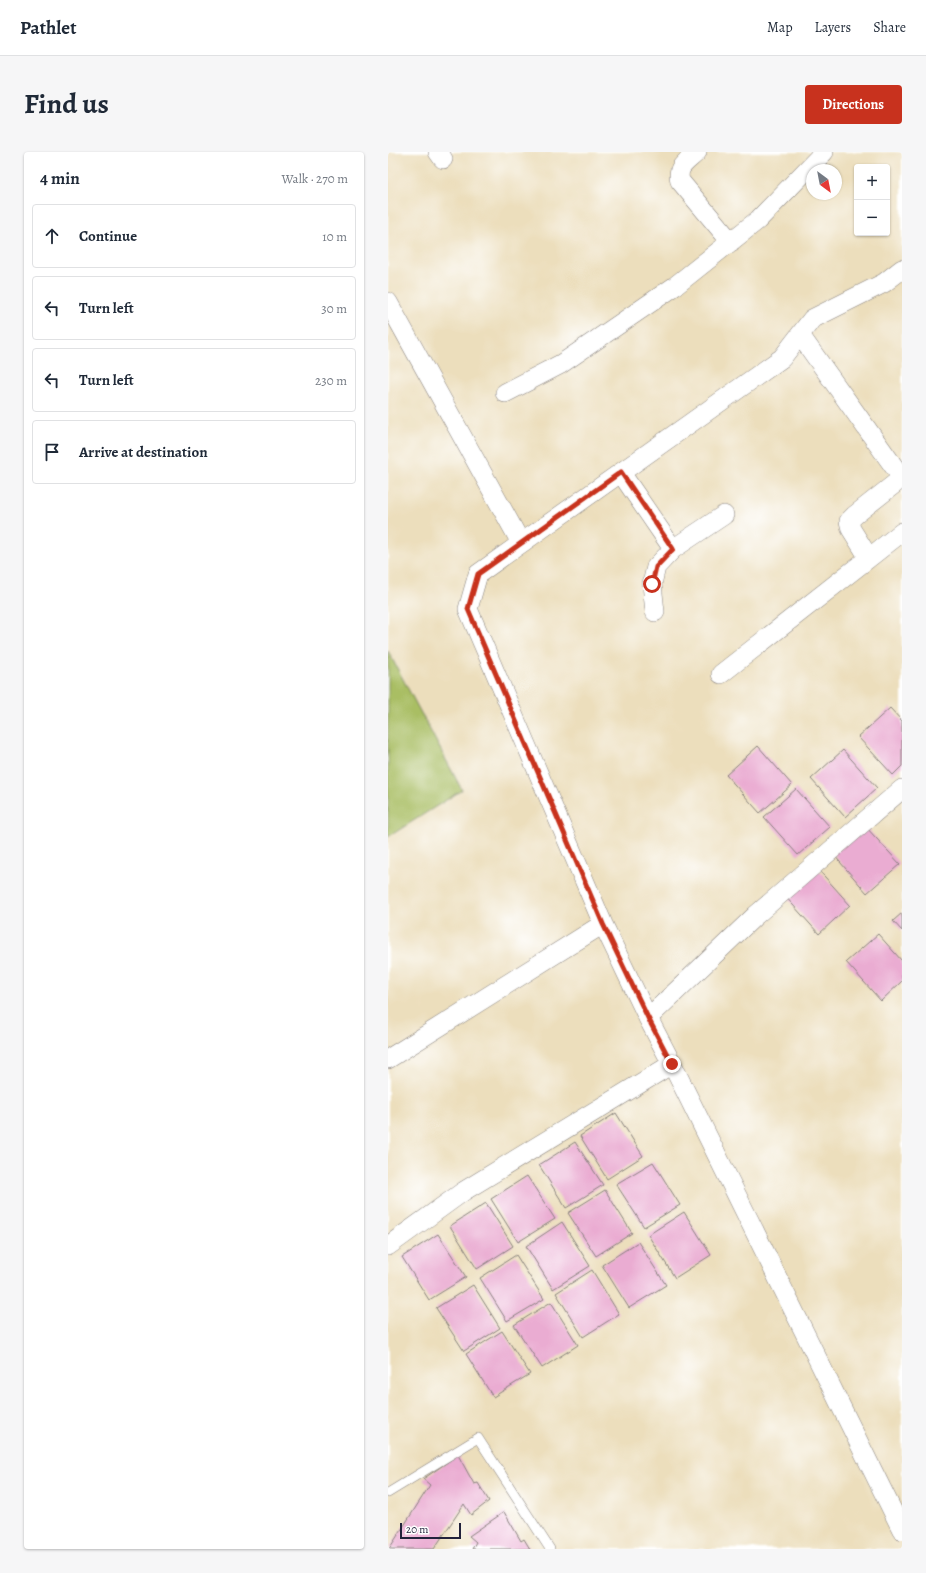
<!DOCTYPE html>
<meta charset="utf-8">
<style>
body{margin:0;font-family:Alegreya,serif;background:#f6f6f7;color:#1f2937}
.controls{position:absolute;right:12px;top:12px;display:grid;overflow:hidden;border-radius:4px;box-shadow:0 1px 3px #0004}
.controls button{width:36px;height:36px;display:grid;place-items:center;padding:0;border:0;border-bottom:1px solid #e0e1e3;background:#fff;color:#1f2937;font:20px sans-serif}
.compass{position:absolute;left:418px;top:12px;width:36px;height:36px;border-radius:50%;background:#fff;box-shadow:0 1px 3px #0004;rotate:148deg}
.scale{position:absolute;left:12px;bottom:10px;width:61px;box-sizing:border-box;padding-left:4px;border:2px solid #22223b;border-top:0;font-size:11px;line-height:14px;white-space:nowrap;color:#22223b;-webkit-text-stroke:3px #fff;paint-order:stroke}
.stop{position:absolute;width:12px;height:12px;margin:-9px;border:3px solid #c8321e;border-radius:50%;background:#fff}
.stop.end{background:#c8321e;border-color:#fff;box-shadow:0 1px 4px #0008}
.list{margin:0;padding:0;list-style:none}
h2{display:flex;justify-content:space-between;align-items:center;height:52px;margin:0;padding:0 16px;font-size:17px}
h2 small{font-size:13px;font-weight:400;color:#747a83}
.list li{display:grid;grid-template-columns:26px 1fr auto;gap:12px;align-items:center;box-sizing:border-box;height:64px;margin:0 8px 8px;padding:0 8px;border:1px solid #e0e1e3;border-radius:4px}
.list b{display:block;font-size:15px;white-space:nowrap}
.list em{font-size:13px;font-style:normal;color:#747a83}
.icon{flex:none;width:22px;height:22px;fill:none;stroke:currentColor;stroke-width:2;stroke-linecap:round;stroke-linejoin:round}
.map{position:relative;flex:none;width:514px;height:1397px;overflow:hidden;border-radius:4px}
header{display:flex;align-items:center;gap:24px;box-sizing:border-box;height:56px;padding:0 20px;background:#fff;border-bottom:1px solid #e0e1e3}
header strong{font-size:19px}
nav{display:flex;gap:22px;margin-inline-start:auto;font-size:14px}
.intro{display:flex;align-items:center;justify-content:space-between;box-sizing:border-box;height:96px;padding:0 24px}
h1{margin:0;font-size:28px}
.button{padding:10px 18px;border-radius:4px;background:#c8321e;color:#fff;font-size:14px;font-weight:700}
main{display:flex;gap:24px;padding:0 24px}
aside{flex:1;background:#fff;border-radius:4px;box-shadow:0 1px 3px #0004}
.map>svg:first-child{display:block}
</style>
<header>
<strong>Pathlet</strong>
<nav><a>Map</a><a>Layers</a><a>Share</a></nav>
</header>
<div class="intro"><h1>Find us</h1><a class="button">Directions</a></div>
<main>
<aside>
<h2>4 min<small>Walk · 270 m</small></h2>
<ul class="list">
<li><svg class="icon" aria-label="ahead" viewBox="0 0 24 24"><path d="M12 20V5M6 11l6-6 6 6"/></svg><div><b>Continue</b></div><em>10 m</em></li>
<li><svg class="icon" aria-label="left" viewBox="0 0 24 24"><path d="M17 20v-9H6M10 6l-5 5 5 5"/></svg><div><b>Turn left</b></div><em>30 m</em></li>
<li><svg class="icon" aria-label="left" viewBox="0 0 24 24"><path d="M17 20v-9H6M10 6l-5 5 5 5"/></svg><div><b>Turn left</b></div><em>230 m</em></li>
<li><svg class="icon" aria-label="arrive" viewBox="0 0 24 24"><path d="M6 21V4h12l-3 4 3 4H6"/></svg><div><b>Arrive at destination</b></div></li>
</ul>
</aside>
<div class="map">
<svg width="514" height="1397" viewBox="0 0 514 1397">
<rect width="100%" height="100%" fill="#fff"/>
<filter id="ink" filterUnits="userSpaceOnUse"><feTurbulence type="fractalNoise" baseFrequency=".025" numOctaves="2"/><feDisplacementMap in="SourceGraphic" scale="8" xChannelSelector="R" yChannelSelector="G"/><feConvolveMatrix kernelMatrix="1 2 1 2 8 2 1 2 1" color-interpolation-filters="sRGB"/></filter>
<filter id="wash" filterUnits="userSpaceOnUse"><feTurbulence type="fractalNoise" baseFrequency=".012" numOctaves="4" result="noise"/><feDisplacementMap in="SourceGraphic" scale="16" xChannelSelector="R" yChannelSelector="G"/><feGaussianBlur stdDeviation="0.9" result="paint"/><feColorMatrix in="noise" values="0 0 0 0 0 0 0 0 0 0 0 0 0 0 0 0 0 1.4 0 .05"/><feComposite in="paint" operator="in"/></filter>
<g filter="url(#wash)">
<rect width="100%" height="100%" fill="#ecdebc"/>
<path fill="#a9be63" stroke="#66704f" d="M0 499 74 638 0 685Z"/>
<g id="blocks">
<path fill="#eaacd2" d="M502 556 514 569V614L505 623 470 585Z
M370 594 404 633 372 661 338 623Z
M455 598 489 636 457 665 423 627Z
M408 637 442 675 410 703 376 665Z
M477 674 512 712 479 741 445 702Z
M428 715 462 753 431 782 396 743Z
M514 761V779L505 769Z
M490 782 514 809V829L493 849 458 810Z
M228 961 255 1004 219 1027 192 984Z
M187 990 215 1033 178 1056 151 1013Z
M265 1010 292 1053 256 1075 228 1032Z
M139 1024 167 1067 130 1090 103 1047Z
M217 1038 244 1081 208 1104 180 1061Z
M98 1051 125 1094 89 1117 62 1074Z
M296 1060 323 1103 287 1126 260 1083Z
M174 1070 202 1114 165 1137 138 1094Z
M50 1082 78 1125 41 1148 14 1105Z
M250 1090 278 1133 241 1156 214 1113Z
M128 1103 156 1147 119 1169 92 1126Z
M204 1118 231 1162 195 1185 168 1141Z
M85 1133 112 1176 76 1199 48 1156Z
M163 1150 190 1193 154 1216 126 1173Z
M114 1179 142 1222 105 1245 78 1202Z
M70 1303 86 1332 90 1331 101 1349 83 1363 76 1352 46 1397H1L42 1333 35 1327Z
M116 1360 133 1389 136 1387 142 1397H84L88 1390 81 1384Z"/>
</g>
</g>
<g filter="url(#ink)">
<use href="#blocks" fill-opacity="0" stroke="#87807c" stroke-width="1"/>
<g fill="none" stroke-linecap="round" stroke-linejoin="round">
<g stroke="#87807c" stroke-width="10">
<path id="lane" d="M0 1341 90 1286 162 1397"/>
</g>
<g stroke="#87807c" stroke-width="20">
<path id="street" d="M50 0 55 7
M309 0C299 10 288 14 292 29L343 90
M514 117 496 131 424 167 394 206 90 422 80 457 215 772 260 866 284 912 514 1378
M0 150 133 391
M412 183 514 326
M117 241 173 212 287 134 370 68 436 0
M233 321 285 397
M481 406 463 377 461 369 467 363 514 326
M267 460 264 432 268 415 285 397 336 363
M333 522 514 380
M260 866 368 763 514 637
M0 907 215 772
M0 1094 76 1039 284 912"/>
</g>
<use href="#lane" stroke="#fff" stroke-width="9"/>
<use href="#street" stroke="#fff" stroke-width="19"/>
</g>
</g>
<g fill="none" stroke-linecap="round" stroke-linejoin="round" filter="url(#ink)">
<path stroke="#c8321e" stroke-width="5" d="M264 432 268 415 285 397 233 320 90 422 80 457 215 772 260 866 284 912"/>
</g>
</svg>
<div class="controls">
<button>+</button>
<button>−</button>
</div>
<svg class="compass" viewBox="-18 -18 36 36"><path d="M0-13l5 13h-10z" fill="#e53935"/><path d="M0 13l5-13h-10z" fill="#747a83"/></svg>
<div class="scale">20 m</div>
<div class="stop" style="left:264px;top:432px"></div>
<div class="stop end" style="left:284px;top:912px"></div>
</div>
</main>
